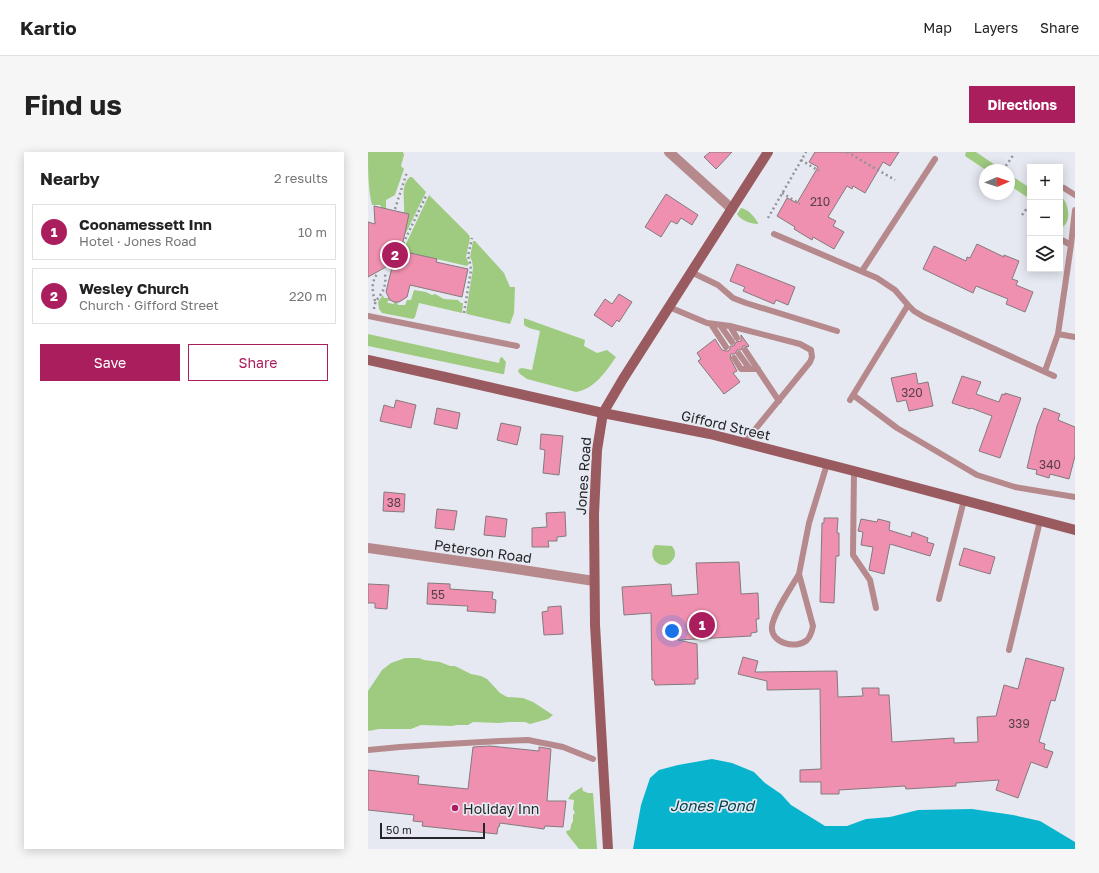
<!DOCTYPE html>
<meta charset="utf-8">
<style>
body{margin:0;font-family:"Golos Text",sans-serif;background:#f6f6f6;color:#222}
.controls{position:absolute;right:12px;top:12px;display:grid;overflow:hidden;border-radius:0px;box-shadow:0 2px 10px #0003}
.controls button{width:36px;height:36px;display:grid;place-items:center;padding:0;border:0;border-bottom:1px solid #e0e0e0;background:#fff;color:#222;font:20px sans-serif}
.compass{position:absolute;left:611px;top:12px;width:36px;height:36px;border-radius:50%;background:#fff;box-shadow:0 2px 10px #0003;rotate:88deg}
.scale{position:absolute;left:12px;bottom:10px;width:105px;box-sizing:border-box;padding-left:4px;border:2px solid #252629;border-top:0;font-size:11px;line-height:14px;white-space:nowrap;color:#252629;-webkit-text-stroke:3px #e6e9f1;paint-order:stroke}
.you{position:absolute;left:304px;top:479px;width:14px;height:14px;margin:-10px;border:3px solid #fff;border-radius:50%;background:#1a73e8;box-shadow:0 0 0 6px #1a73e833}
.badge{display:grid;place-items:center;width:26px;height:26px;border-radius:50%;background:#ab1e5e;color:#fff;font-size:13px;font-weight:700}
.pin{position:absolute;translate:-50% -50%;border:2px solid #fff;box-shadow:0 1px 4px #0006}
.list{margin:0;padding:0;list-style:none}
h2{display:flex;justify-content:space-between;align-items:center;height:52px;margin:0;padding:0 16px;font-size:17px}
h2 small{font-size:13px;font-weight:400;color:#767676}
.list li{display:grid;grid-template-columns:26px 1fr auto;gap:12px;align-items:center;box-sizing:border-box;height:56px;margin:0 8px 8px;padding:0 8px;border:1px solid #e0e0e0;border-radius:0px}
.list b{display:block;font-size:15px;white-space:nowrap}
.list p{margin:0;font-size:13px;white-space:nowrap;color:#767676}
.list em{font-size:13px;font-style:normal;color:#767676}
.actions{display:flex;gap:8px;padding:12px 16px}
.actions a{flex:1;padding:9px 0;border:1px solid #ab1e5e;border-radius:0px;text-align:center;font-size:14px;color:#ab1e5e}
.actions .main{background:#ab1e5e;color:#fff}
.icon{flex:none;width:22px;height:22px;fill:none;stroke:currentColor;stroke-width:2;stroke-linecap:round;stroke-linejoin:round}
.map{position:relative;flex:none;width:707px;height:697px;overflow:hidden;border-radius:0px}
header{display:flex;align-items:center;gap:24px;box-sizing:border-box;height:56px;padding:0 20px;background:#fff;border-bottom:1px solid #e0e0e0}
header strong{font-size:19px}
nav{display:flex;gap:22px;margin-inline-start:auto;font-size:14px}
.intro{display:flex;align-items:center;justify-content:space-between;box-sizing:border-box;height:96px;padding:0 24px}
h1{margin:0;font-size:28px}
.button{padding:10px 18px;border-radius:0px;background:#ab1e5e;color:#fff;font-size:14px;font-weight:700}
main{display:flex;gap:24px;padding:0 24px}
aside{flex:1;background:#fff;border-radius:0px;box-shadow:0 2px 10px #0003}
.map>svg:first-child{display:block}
</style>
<header>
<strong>Kartio</strong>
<nav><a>Map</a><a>Layers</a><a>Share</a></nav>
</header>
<div class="intro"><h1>Find us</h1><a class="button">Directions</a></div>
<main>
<aside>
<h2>Nearby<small>2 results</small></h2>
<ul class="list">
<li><span class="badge">1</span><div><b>Coonamessett Inn</b><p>Hotel · Jones Road</p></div><em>10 m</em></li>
<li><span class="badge">2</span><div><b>Wesley Church</b><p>Church · Gifford Street</p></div><em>220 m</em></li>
</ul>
<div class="actions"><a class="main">Save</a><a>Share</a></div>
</aside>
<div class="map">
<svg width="707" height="697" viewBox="0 0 707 697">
<rect width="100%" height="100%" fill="#e6e9f1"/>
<path fill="#9fcb81" d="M0 0H35L36 3 33 14 36 17 27 43 18 48V57L14 56 12 53H4C0 37 0 17 0 0Z
M598 0H608L633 17V18H618L597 4Z
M641 22 662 36V47L641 33Z
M42 25H44L58 40 35 87 41 62 36 61C37 49 32 34 42 25Z
M61 43 101 83 102 86 98 105 101 112 99 114 38 100 36 96Z
M692 43C701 51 705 70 692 77Z
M373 56C380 57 387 65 390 71V72C383 72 372 68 369 62Z
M105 89H107L136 121 142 135H147L146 161 142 172 99 162 98 161 105 116 104 109 102 105Z
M46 138 58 140 64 143 67 142 76 147 90 148 93 151H95L94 161 51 151 47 165 45 167 14 161 11 157 10 150 15 143 16 146H21L22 148 19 150 20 151 26 152V150H29L30 153H37L39 148H43Z
M156 166 217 188 216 194 229 201 239 198 248 205C238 219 227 237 208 240L159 227 152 222 150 219 151 217 154 216 164 218 172 179C166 177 161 177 156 173Z
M0 182 131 211 132 206 134 205 138 210 136 222H134L0 194Z
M287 393 304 394C307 398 308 402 306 406 297 422 277 408 287 393Z
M37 506H51L56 508 72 510 82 514H87L103 522 113 524 119 527 132 541 139 545 155 546 165 550 185 563 180 567 162 572 157 570H141L131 571 105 570 100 573H89L84 574 53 573 43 577H11L1 579 0 578V539L14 518 23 511Z
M214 635 215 639 220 641H225L229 697H211L199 682 198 679 202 678 203 675V673L205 669V663L207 661 205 657 206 648 200 647 203 642Z"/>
<path fill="#08b4cd" d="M344 607 364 611 386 620 397 631 413 642 423 653 457 674H479L498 667 522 665 550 658 604 657 645 663 672 669 707 690V697H265L273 653 282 626 291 618 310 613Z"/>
<path fill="#f090b1" stroke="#837a7d" d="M342 0H364L348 17 336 5Z
M447 0H531L522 14 515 10 497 41 485 34 484 37 479 34 460 65 468 69 465 74 476 80 466 97 445 85 444 88 426 77 427 75 409 64 419 46 429 51 450 15 441 10Z
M298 42 330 63 324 73 313 66 309 72 303 69 293 85 277 75Z
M6 54 41 62 33 99 69 107 68 110 100 117 94 145 42 133 39 145 31 150H26L22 148 18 140 25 111 0 125V70L7 72Z
M609 92 636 105V103L651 109 644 127 650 129 648 133 665 140 657 160 638 152 640 147 608 134 605 141 555 117 566 94 598 109 599 105 602 106Z
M369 112 427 135 420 153 408 148 406 152 375 139 377 135 362 129Z
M251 142 264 150 251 170 249 168 244 175 226 163 237 147 244 152Z
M373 183 381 194 380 195 377 194H375L373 198H369L367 202H363L362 206 369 219 365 221 372 230 356 242 330 209 333 207 329 201 347 187 354 198 358 199H360L362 197V194H366L368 190 373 189Z
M548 221 550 232 560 230 565 254 541 259 538 248 529 250 523 226Z
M594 224 613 230 608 242 631 250 634 242 637 243V241L653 246 632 306 611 299 624 264 603 256 602 257 584 251Z
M28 248 48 253 43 276 12 269 16 253 26 256Z
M69 256 92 261 89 277 66 272Z
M676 256 692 262 690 268 707 275V304L701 327 682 322 681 326 668 322 669 318 659 316 669 274Z
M133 271 153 275 149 293 129 288Z
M173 282 195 284 191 323 175 321 177 298 172 297Z
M16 340 37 342 36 360 15 359Z
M69 357 89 359 86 378 67 376Z
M197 360 198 384 189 385V389H180L181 395H164V376L179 375 178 361Z
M118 364 139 367 137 385 116 383Z
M456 366H470L469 381H471V404H468L466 451 452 450 454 371H456Z
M493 367 509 370 510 367 522 370 521 378 543 385 544 380 560 386 559 390 566 392 562 404 522 392 516 422 501 418 505 395 493 393 495 380 490 379Z
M596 396 627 405 622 422 591 413Z
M371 410 373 442 390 441 391 467H388L389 480 383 481V484L310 488 329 492 330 527H327V532L287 533 286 528H284L283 461 256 463 254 435 303 432 304 444 330 442 328 411Z
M60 431 82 432V437L125 440 124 447 128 448 127 461 99 459 100 454 59 452Z
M0 432 21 433 19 457 7 456V451H0Z
M193 454 195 482 176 483 174 460 180 459V455Z
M375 505 390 509 387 520 469 519 470 545 495 544 494 536H511V543H521L524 590 586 586V591L610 590 609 565 628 564 636 533 650 537 658 506 696 516 687 549 683 548 671 590 677 592 676 597 685 600 679 616 663 610 650 646 628 638 631 628 588 631V634L538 637 537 634 471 638V642H453V630H432V618L453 617 452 537 399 538V529L370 522Z
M122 594 171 599V595L183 597 179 649H198L195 675 177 674 176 677 132 671 131 675H130L129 682 54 674 55 670 45 669 46 663 0 658V618L51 624 50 632 100 637 105 595Z"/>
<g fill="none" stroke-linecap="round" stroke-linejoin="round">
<path stroke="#919398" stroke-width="2.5" stroke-dasharray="2 3" stroke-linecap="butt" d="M479 0 527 28
M433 8 451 19
M635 18 646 2
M414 41 432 52
M27 57 39 20
M654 63 662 52
M400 66 438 0
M33 96 59 42
M7 149C4 139 3 129 10 121
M6 157C7 148 9 149 13 142 17 136 18 129 17 122
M96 161 103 118 102 111 100 104 104 86"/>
<path stroke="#b6898c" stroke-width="6" d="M696 36 707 43
M705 75 707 58
M406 82 509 126 527 138 540 153
M692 87 703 93 705 75H707
M494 119 567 7
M323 120 350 133 365 146 378 151 469 179
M301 155 339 171 362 174 432 192 443 198 444 205 442 210 376 291
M0 164 149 194
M343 172 358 195
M352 173 364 190
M362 174 369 186
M690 182 707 185
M377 198 411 249
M371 202 382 217
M366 206 373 217H390
M677 219 690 182 703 93
M485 243 529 276 609 323 647 335 707 345
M482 248 540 153 546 159 556 165 686 224
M486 319 485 403 502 428 508 456
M431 422C423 436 406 460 404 474 402 491 428 498 439 488 443 484 444 479 445 474L431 422 441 371 459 312
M571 447 596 348
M641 498 672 369
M0 598 32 595 79 592 132 589 160 588 195 595 225 607"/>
<path stroke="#b6898c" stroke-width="10" d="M301 0 364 57
M0 396 148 417 226 429"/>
<path stroke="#9a5b60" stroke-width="10" d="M0 208 77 225 235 261 342 282 486 319 707 378
M240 697 227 473 226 362 229 298 235 261 255 227 400 0"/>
</g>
<circle fill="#ab1e5e" stroke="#e6e9f1" stroke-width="1.5" cx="87" cy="656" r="4"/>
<g text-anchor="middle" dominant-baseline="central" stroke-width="3.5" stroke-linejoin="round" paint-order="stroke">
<g font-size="12" fill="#58404b">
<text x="452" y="49">210</text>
<text x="544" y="240">320</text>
<text x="682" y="312">340</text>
<text x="26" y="350">38</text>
<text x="70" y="442">55</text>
<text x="651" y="571">339</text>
</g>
<g font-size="14" fill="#252629" stroke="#e6e9f1">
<text transform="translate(358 273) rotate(13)">Gifford Street</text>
<text transform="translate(215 324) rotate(-86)">Jones Road</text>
<text transform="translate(115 399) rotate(8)">Peterson Road</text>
</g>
<g font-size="14" fill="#252629" stroke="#e6e9f1" text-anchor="start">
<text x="95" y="656">Holiday Inn</text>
</g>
<g font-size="15" font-style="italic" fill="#00424c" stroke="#e6e9f1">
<text x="344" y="653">Jones Pond</text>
</g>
</g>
</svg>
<div class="controls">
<button>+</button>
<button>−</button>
<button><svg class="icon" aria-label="layers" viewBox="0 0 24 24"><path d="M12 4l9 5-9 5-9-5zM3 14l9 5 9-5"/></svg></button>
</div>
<svg class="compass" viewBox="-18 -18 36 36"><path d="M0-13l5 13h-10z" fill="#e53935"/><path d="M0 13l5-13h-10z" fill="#767676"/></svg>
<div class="scale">50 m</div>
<div class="you"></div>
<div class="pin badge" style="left:334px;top:473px">1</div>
<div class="pin badge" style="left:27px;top:103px">2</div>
</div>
</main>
